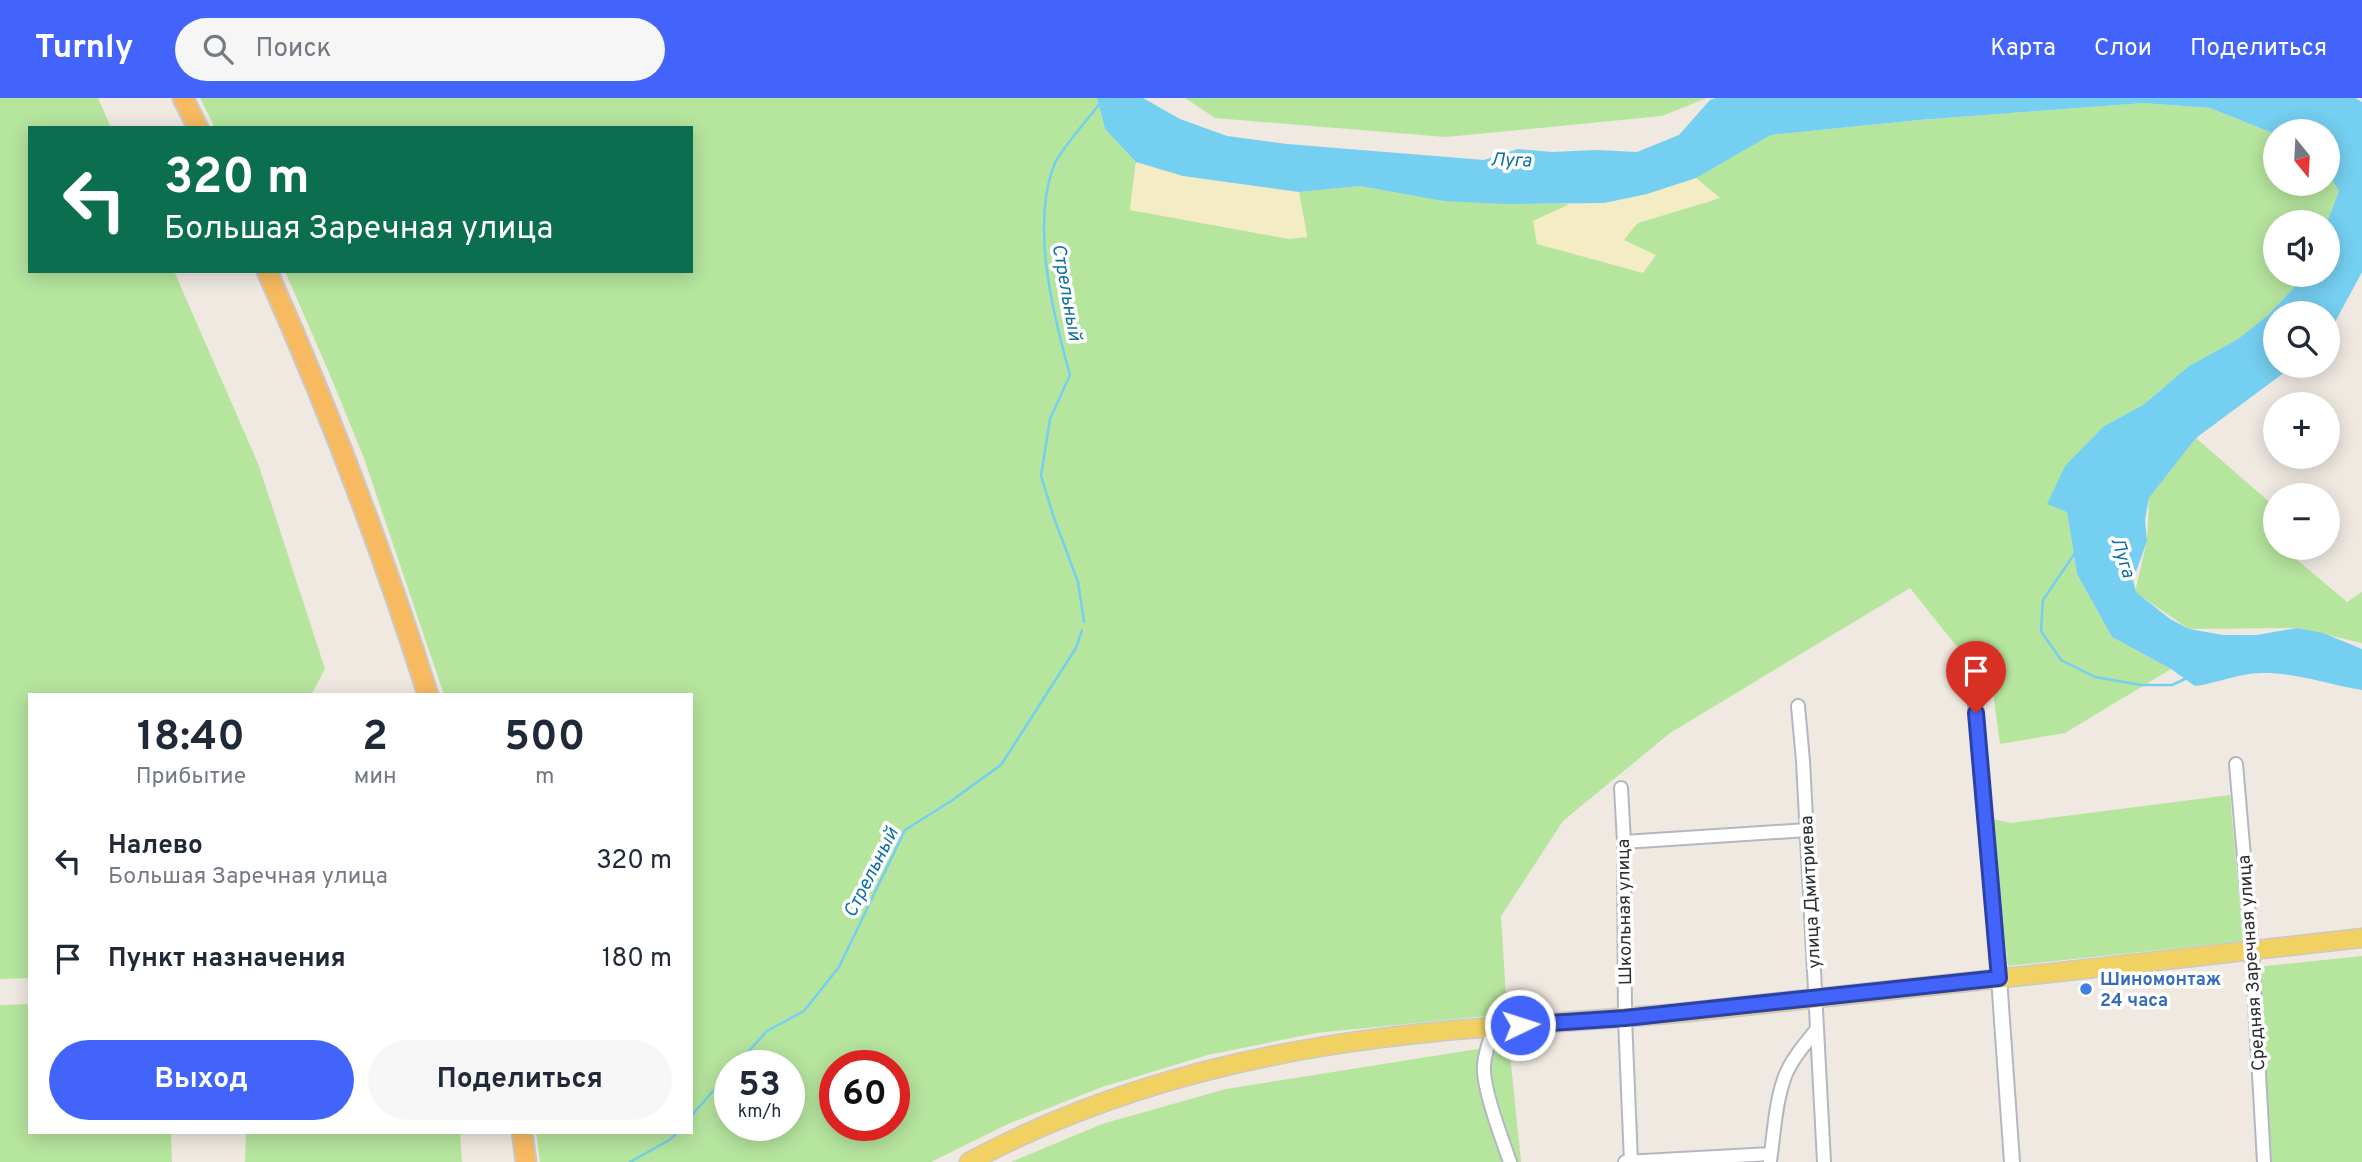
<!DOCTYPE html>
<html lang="ru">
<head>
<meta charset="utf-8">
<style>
  :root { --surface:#fff; --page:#f6f6f7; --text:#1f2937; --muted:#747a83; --accent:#4264fb }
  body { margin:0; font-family:Overpass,sans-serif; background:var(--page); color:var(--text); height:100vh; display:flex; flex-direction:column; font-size:26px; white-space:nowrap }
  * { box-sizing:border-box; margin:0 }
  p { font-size:23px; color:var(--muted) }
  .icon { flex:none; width:38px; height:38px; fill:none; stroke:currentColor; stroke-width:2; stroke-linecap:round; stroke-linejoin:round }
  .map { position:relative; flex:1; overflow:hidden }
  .details { position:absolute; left:28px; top:595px; width:665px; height:441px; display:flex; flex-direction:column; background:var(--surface); border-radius:0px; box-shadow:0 4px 18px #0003 }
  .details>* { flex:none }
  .guide { position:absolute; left:28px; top:28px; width:665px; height:147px; border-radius:0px; box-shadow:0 4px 18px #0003; background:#0b6e4f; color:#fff; overflow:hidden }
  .needle { width:46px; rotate:162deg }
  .fabs { position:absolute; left:2263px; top:21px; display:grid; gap:14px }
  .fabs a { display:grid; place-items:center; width:77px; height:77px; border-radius:50%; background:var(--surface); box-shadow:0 4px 18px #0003; font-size:35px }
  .speed { position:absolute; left:714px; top:952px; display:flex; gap:14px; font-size:35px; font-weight:700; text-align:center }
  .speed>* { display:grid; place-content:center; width:91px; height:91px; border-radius:50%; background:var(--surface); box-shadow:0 4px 18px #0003; line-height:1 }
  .speed small { font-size:18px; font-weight:400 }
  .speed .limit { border:10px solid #d22; background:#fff; color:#111 }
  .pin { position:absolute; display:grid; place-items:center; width:60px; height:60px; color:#fff; margin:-72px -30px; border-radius:50% 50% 50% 0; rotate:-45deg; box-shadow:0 0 7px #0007 }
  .pin .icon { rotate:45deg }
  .me { position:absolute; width:77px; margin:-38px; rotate:86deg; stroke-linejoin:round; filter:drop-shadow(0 0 5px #0008) }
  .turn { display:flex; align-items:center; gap:24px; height:147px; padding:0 21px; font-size:32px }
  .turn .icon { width:91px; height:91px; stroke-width:2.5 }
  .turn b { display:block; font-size:49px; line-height:60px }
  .eta { display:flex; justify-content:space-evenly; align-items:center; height:119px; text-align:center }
  .eta b { font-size:42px; font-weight:700; line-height:49px }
  .button { display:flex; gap:14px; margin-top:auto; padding:14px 21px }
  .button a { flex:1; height:80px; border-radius:42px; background:var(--accent); color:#fff; font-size:28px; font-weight:700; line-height:80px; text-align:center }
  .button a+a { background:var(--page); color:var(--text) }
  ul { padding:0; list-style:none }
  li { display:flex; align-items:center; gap:21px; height:98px; padding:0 21px }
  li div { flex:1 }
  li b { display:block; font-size:26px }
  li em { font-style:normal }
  header { display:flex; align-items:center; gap:42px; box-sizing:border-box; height:98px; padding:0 35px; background:var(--accent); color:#fff }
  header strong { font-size:33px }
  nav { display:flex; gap:38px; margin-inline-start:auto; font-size:24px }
  .search { width:490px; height:63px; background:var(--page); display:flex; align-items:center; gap:18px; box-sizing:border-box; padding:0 24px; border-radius:38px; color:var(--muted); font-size:26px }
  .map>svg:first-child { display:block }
  .green { fill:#b6e59e; fill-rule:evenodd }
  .sand { fill:#f3ecc5 }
  .water { fill:#75cff0 }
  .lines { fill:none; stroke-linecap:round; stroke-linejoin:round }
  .stream { stroke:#75cff0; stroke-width:2.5 }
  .minor-casing { stroke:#b4b7c1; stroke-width:16 }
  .tertiary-casing { stroke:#b4b7c1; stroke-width:18 }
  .primary-casing { stroke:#c9c9c9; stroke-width:21 }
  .trunk-casing { stroke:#c9c9c9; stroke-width:23 }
  .minor { stroke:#fff; stroke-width:12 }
  .tertiary { stroke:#fff; stroke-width:14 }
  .primary { stroke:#f2d163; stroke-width:18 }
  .trunk { stroke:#f8ba60; stroke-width:19 }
  .route-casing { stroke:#2b41a3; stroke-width:18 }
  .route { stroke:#4264fb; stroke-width:12 }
  .shop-dot { fill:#3f7fe0; stroke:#fff; stroke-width:2.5 }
  .labels { text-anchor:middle; stroke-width:7; stroke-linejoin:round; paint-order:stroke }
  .street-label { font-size:18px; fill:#2e2e2e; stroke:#fff }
  .shop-label { font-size:18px; font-weight:bold; fill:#366cbe; stroke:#fff; text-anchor:start }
  .water-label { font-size:19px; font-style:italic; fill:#0d6fa3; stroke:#fff }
</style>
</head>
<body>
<header>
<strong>Turnly</strong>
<div class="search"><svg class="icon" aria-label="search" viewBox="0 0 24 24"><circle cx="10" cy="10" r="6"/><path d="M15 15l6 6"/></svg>Поиск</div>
<nav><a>Карта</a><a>Слои</a><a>Поделиться</a></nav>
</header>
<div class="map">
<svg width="2362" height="1064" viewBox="0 0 2362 1064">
  <rect width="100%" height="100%" fill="#efe9e1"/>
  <path class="green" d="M0,0H98L111,30H30V173H174L259,368L325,571L311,597H30V880L0,881Z
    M200,0H1097L1105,31L1136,64L1130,112L1307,138L1299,94L1360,88L1443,103L1570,106L1533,123L1623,142L1638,125L1720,100L1696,80L1771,37L1919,22L2143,5L2210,10L2275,36V86H2328V76L2339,93L2327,124H2275V177H2306L2268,217L2238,241L2189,268L2143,307L2104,328L2067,414L2077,476L2112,539L2171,571L2065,635L2000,646L1986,544L1958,550L1910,490L1670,635L1563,723L1501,818L1507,916L1316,935L1208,957L1102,989L1010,1025L931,1064H540L536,1034H691V597H444L365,363L333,284L285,173H691V30H215ZM730,968H789V1027H730ZM835,968H894V1027H835Z
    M1185,0H1707L1662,18L1446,39L1215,20Z
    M2196,340L2275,409V418L2263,433L2275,443V450H2283L2347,504L2362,494V545L2297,530L2189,531L2135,494L2147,443L2149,400Z
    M2230,697L2243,843L2008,868L1992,721L2011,725Z
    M2362,858V1064H2268L2256,869Z
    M30,906V1034H171L172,1064H0V907Z
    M1509,946L1521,1064H1011L1102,1026L1226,991Z
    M246,1034H460L462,1064H245Z"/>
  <path class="sand" d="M1136,64L1154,69L1299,94L1307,139L1289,141L1130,112Z
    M1696,80L1720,100L1637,125L1624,142L1656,157L1643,175L1537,146L1533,123L1570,106L1604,105L1647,96Z"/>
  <path class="water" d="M1097,0H1143L1180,21L1227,38L1287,46L1484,62L1518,51L1552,54L1597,52L1637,54L1679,37L1710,2L1716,0H2355L2362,4V174L2328,237V215H2275V268H2293L2196,340L2149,400L2145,422L2147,443L2133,482L2136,494L2170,521L2189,531L2223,537H2257L2297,530L2323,535L2362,551V592C2330,587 2297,575 2265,575C2240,574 2219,585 2195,588L2171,571L2112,539L2077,476L2067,414L2047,406L2065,368L2104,328L2143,307L2189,268L2238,241L2268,217L2306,177H2328L2327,124L2339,93L2328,76V33H2275V36L2210,10L2143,5L1919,22L1771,37L1696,80L1647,96L1604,105L1505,106L1443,103L1360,88L1299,94L1183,78L1136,64L1105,31Z"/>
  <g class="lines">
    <path class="stream" d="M2075,455L2043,502L2041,533L2061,562L2095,579L2141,587H2172L2187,580
      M1084,524L1078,484L1054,420L1041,378L1050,321L1070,277C1053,216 1030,126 1055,65C1063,48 1092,17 1104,0
      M735,968L767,933L804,913L839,869L905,732L951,703L1001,667L1076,550L1082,532
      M691,1018L730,974
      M630,1064L671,1041L677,1034"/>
    <defs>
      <path id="minor" d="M1971,560L1999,880
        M1798,608L1803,663L1824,1064
        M2236,666L2252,852L2264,1064
        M1621,690L1624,744L1625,920L1631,1064
        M1624,744L1807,732
        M1494,929C1490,941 1485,954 1484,967C1482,989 1502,1041 1510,1064
        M1770,1063C1774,1036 1775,1007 1784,981C1790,963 1805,946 1817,931
        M1625,1064L1771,1056"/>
      <path id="tertiary" d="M1999,880L2012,1064"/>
      <path id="primary" d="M969,1064C1077,1006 1199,969 1320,949C1442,928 1566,926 1689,914C1913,891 2138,865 2362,840"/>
      <path id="trunk" d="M183,0L198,30
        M267,173C329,312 382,452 428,597
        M522,1034L526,1064"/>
    </defs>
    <use href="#minor" class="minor-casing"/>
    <use href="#tertiary" class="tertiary-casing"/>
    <use href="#primary" class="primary-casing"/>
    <use href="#trunk" class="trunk-casing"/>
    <use href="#minor" class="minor"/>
    <use href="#tertiary" class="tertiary"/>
    <use href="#primary" class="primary"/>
    <use href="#trunk" class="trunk"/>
  </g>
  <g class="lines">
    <defs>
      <path id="route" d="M1520,927L1625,920L1999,880L1976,615"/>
    </defs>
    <use href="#route" class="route-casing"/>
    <use href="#route" class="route"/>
  </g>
  <circle class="shop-dot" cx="2086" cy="891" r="7"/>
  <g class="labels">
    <g class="street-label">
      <text transform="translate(1810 794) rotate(-93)" y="6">улица Дмитриева</text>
      <text transform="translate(1624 814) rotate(-91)" y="6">Школьная улица</text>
      <text transform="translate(2251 865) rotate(-94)" y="6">Средняя Заречная улица</text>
    </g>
    <g class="shop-label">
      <text x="2100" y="887">Шиномонтаж<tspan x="2100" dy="21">24 часа</tspan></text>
    </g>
    <g class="water-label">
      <text transform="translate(1511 61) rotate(2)" y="7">Луга</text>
      <text transform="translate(1068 194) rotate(80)" y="7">Стрельный</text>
      <text transform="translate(2124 459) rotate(72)" y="7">Луга</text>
      <text transform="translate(870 774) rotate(-63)" y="7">Стрельный</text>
    </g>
  </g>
</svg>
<div class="fabs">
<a><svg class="needle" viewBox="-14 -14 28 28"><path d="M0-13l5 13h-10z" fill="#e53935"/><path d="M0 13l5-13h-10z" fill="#747a83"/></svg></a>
<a><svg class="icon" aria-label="sound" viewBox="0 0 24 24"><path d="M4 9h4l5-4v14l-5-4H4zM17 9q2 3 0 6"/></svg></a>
<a><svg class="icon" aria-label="search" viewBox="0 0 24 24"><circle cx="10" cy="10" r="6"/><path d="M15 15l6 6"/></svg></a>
<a>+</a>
<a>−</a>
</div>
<div class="speed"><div>53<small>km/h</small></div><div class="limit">60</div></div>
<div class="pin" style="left:1976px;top:615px;background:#d93025"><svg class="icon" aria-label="arrive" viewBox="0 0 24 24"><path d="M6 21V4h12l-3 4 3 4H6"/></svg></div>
<svg class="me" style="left:1520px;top:927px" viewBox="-20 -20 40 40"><circle r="17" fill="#4264fb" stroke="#fff" stroke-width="3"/><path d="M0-11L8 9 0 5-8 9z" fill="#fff"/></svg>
<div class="guide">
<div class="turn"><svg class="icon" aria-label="left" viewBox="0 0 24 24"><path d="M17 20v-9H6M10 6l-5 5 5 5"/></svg><div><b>320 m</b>Большая Заречная улица</div></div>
</div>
<section class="details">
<div class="eta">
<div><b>18:40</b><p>Прибытие</p></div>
<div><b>2</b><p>мин</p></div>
<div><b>500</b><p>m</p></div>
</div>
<ul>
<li><svg class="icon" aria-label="left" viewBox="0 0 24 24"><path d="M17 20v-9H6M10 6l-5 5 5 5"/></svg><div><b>Налево</b><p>Большая Заречная улица</p></div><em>320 m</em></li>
<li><svg class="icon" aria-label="arrive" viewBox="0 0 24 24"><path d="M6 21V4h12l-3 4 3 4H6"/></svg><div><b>Пункт назначения</b></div><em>180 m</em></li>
</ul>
<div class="button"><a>Выход</a><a>Поделиться</a></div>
</section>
</div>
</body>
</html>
